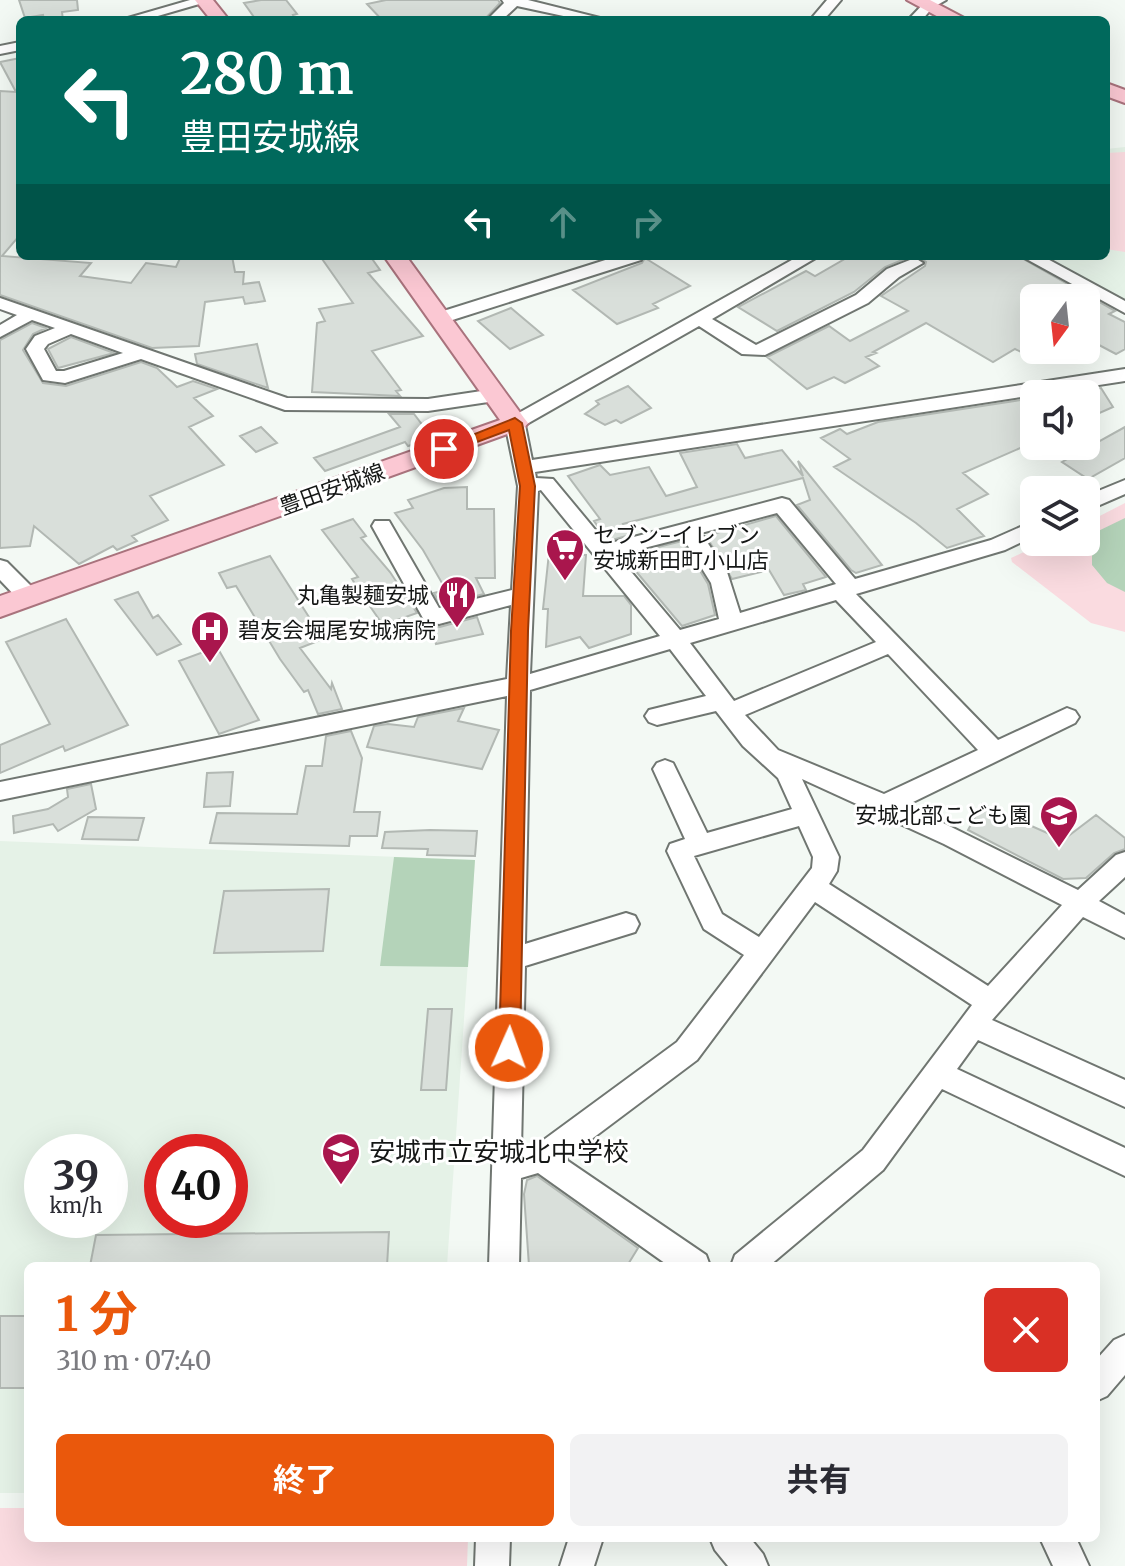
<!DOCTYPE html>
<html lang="ja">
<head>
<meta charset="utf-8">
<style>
  :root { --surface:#fff; --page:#f2f2f3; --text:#2b2b33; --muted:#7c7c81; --accent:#ea580c }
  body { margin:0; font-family:Merriweather,"Noto Sans JP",serif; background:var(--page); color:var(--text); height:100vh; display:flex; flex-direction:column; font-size:30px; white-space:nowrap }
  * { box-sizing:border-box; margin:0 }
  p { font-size:26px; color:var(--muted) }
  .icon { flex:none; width:44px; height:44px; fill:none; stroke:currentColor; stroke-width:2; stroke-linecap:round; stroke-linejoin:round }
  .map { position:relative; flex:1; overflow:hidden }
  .drawer { position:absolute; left:24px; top:1262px; width:1076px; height:280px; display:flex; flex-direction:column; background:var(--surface); border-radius:12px; box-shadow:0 8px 32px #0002 }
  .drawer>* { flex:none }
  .top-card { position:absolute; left:16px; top:16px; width:1094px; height:244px; border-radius:12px; box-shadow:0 8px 32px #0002; background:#00695c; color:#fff; overflow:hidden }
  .needle { width:52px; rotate:195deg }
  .fabs { position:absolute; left:1020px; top:284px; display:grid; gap:16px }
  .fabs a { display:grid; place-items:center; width:80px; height:80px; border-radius:12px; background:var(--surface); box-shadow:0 8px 32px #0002; font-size:40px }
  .speed { position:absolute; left:24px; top:1134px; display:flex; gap:16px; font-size:40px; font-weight:700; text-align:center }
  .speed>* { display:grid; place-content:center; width:104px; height:104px; border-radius:50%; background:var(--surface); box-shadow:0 8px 32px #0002; line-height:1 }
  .speed small { font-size:20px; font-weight:400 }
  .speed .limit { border:12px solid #d22; background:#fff; color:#111 }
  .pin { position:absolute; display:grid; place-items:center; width:68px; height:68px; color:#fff; margin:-34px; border:4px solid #fff; border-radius:50%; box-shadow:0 2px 8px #0007 }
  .me { position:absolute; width:88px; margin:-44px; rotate:2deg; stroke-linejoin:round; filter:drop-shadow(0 0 6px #0008) }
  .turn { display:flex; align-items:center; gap:28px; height:168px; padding:0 32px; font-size:36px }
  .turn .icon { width:104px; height:104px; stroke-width:2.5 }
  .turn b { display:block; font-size:56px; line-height:68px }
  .lanes { display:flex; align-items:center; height:76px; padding:0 32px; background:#0003; justify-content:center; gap:40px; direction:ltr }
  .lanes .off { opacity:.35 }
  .round { display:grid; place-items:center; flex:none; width:84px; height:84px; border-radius:12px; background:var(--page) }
  .summary { display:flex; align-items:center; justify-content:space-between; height:136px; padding:0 32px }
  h1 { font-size:48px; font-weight:700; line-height:60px; color:var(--accent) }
  .action { display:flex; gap:16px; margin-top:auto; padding:16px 32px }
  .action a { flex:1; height:92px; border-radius:12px; background:var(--accent); color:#fff; font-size:32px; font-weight:700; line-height:92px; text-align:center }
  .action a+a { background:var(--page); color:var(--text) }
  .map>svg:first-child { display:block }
  .built { fill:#e5f2e7; fill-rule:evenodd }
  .green { fill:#fadbe0 }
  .water { fill:#b4d3b9 }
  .building { fill:#d9dfda; stroke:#b2b8b3; stroke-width:2 }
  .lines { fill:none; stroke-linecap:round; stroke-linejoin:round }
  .minor-casing { stroke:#707671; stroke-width:4 }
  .major-casing { stroke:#a9737d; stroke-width:4 }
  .minor { fill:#fff; fill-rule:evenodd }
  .major { fill:#fbc8d3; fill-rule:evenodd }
  .route { fill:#ea580c; stroke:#983908; stroke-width:2 }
  .labels { text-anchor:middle; stroke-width:6; stroke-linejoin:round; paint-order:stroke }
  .street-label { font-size:22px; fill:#151716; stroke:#fff }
  .poi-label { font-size:22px; fill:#151716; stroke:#fff; text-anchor:start }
  .near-poi-label { font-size:26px; fill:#151716; stroke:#fff; text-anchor:start }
</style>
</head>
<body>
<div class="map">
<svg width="1125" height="1566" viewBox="0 0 1125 1566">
  <rect width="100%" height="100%" fill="#f3f9f4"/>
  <path class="built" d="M1125,147V305L1036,256H1106V149Z
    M0,841L475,860L447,1266H28V1493H0ZM42,1152H110V1220H42ZM162,1152H230V1220H162Z"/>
  <path class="green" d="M1125,152V252L1106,249V153Z
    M1125,503V632L1091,623L1012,562L1011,558L1045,542H1086V523Z
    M0,1508H28V1538H468L467,1566H0Z"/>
  <path class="water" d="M1125,518V592L1107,583L1092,565V534Z
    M394,857L475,860L468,967L380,966Z"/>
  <path class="building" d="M19,0H77L78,10L62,12L63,20H44L43,15L25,18Z
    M261,0H286L297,14L293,15L296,20H256L244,3Z
    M386,0H498L500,3L484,20H426L424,17L382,20L367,4Z
    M20,58V235L2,256L91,263L80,276L131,283L146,263L176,267L181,256H232L235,272H244L243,284L259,282L265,301L245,304L243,297L205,302L199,346L152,348L0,295V91L16,92L0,62Z
    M320,256H370L380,270L368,273L423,336L372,351L401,390L396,391L400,396L312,392L317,323L325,321L319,309L353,303Z
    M850,256H912L885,267L854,292L777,331L738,307L806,271L815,276Z
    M917,256H1018L1115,311L1109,314L1125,322V349L1116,354L1099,345L1086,353V298H1034V346L1021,352L1015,349L993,362L926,323L873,352L876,353L866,357L879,366L845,383L834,377L807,389L767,357L829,326L850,341L908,311L881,296L925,266L926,262Z
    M645,258L690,286L653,304L658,308L617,324L573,290L642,263Z
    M511,308L543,335L510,349L478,321Z
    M32,323L46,328L33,334L23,350L43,383L66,386L141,362L157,368L177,387L193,381L217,389L194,398L213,416L189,427L224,465L150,496L168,520L132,536L137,541L117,550L113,546L79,564L34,526L30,546L0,548V340Z
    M71,337L114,353L58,368L48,349Z
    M257,344L268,388L197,364L195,354Z
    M628,386L651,408L621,423L616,420L605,425L585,414L599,404L596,401Z
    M1101,388L1113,407L1086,419V390Z
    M1034,398V442L963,473L988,494L957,509L984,536L947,548L916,523L834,467L850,459L821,438L840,429L847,434L878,422Z
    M389,414H414L433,439L408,446L405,442L325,471L314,458L400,427Z
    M261,427L277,443L256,452L240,436Z
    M1125,427V458L1088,479L1062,462Z
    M737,444L745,458L782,450L803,476L798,461L882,565L856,573L851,570L797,505L810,500L803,478L623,524L630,535L612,540L606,538L594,521L600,519L568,476L600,465L610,475L649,467L666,496L697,487L680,453Z
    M467,487V509H494L495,578H476L484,594L440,605L434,593L446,590L423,550L395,513L413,508L408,500L444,488Z
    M776,516L826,577L803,584L806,590L784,595L769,570L732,579L706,536Z
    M353,519L366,536L361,538L390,572L417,613L383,625L360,592L352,579L358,577L322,530Z
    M682,541L708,584L715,615L682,626L623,556Z
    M549,553L586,555L583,596H624L631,605V634L589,648L580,637L546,647L548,609H543Z
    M270,556L323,639L300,648L331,689L332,683L342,709L318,714L308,690L304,692L280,659L236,586L227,588L219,573Z
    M138,592L153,618L158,615L181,644L157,655L115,600Z
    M477,617L483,634L436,644L431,625L440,627Z
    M66,619L128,725L65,751L63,746L0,773V745L50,724L6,642Z
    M217,647L259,720L219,734L179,661Z
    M464,708L458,721L499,730L482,769L367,747L374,726L388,724L414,727L418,717Z
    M351,731L362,758L354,812H380L377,836H350L349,846L210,843L217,813L297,814L306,766H322L326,736Z
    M233,772L230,806L204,807L207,773Z
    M91,784L96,809L58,831L53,824L14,833L13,816L48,809L68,797L67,789Z
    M982,804L1063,840L1096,815L1125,838V849L1114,853L1086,878L1063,879L968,830Z
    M88,817L144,818L138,840L82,839Z
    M430,830L477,831L475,856L427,855L428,849L382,848L385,832Z
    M329,889L323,951L214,953L224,891Z
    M428,1009H452L446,1090H421Z
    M537,1176L638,1248L627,1266H529L524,1194L527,1180Z
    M389,1232L387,1266H90L96,1235Z
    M0,1316H28V1388H0Z"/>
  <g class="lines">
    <defs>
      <path id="minor" d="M190,0H213L144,20H121Z
        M502,0H528L608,20H582L517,6L502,20H487L504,3Z
        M827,0H841L824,20H810Z
        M927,0H946L932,8L922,20H908Z
        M20,42V50L0,54V46Z
        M618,256H643L641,260L446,322L440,323L431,318L434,314Z
        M799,256H819L712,319L756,345L856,295L887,269L915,258L923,263L899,277L868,303L765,355L742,354L699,326L525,425L532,460L1125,369V381L535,472L536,478L553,479L607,544L782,498L789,500L855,579L991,540L1034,521V536L1005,550L856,594L998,740L1067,708L1075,711L1079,717L1075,723L907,805L1078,890L1116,855L1125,852V877L1099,901L1125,915V938L1083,917L992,1020L1125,1080V1107L978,1040L957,1069L1125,1148V1176L942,1089L883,1170L769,1266H731L735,1255L863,1150L972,1005L815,902L697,1060L565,1159L706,1255L710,1266H669L538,1173L521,1178L519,1266H489L507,696L0,800V782L507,679L511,605L439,624L424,620L372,526L375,521H389L439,608L512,590L518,486L505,423L508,419ZM541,490L660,636L530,674L538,491ZM777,513L836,584L740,613L727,572L701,533ZM683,538L711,583L719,619L680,630L617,555ZM836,600L876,642L734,701L690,643ZM670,649L706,696L649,710L645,716L649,722L657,725L716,711L743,746L778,778L792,809L707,833L673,763L665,760L657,763L653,769L685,839L670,844L667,851L704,929L744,955L677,1042L534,1147L521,1150L525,966L635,932L639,924L635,916L626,913L525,944L530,690ZM888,654L978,750L884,794L778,750L745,715ZM802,779L944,844L1062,905L988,986L829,884L837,871L839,857ZM799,826L813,857L812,868L759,937L722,914L694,856Z
        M1021,256H1042L1125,301V313Z
        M0,298L287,398L428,399L495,389L504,395L495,401L428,411L285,410L141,359L65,383L43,380L26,349L35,336L55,328L32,320L0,337V325L17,315L0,309ZM71,334L123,353L64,371H56L44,349L48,344Z
        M1125,480V494L1086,511V496Z
        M0,560L7,562L37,592L40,597L37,602H21L0,580Z
        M1125,1335V1375L1107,1396L1096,1401V1360L1114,1340Z
        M476,1538H510L509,1566H475Z
        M569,1538H603L594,1566H560Z
        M710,1538H750L763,1554L768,1566H728L715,1550Z
        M1040,1538H1076L1089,1566H1053Z"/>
      <path id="major" d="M195,0H213L229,20H211Z
        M907,0H930L968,20H944Z
        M1106,83L1125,90V103L1106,96Z
        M384,256H406L524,418L528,423L524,428L0,617V596L500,420Z"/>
    </defs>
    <use href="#minor" class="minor-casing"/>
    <use href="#major" class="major-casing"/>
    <use href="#minor" class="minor"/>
    <use href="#major" class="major"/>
  </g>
  <path class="route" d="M515,418L522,423L535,486L528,631L520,1048L517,1055L509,1058L502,1055L499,1048L511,631L520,486L509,430L450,452L444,454L437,449Z"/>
  <defs>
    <symbol id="supermarket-pin" viewBox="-11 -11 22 30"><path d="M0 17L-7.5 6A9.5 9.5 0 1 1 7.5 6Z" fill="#a9164d" stroke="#fff"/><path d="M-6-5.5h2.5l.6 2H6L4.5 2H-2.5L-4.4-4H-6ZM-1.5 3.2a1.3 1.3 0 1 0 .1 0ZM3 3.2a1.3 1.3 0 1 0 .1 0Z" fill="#fff"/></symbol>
    <symbol id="restaurant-pin" viewBox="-11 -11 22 30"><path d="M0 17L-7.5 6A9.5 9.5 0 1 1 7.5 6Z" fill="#a9164d" stroke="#fff"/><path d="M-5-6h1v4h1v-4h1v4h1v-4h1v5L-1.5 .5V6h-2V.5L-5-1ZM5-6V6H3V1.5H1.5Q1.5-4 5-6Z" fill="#fff"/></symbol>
    <symbol id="hospital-pin" viewBox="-11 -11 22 30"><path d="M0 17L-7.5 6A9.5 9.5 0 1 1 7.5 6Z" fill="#a9164d" stroke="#fff"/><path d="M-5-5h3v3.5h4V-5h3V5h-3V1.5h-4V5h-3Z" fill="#fff"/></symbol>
    <symbol id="school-pin" viewBox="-11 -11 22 30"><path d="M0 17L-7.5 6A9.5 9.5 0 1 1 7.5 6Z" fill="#a9164d" stroke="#fff"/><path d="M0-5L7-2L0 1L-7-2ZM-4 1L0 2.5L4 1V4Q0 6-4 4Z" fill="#fff"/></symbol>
  </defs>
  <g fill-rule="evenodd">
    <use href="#supermarket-pin" x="543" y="526" width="44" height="60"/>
    <use href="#restaurant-pin" x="435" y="573" width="44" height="60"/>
    <use href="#hospital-pin" x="188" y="608" width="44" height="60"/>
    <use href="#school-pin" x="1037" y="793" width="44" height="60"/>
    <use href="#school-pin" x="319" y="1130" width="44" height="60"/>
  </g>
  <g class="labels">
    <g class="street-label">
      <text transform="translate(332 489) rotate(-20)" y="8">豊田安城線</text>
    </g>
    <g class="poi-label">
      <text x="593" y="543">セブン-イレブン<tspan x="593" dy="25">安城新田町小山店</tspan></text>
      <text x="429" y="603" text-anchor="end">丸亀製麺安城</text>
      <text x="238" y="638">碧友会堀尾安城病院</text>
      <text x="1031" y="823" text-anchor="end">安城北部こども園</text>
    </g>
    <g class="near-poi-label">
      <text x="369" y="1161">安城市立安城北中学校</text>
    </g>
  </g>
</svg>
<div class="fabs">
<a><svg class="needle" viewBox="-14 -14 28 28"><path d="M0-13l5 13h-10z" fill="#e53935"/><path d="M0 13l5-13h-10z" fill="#7c7c81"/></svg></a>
<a><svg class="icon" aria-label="sound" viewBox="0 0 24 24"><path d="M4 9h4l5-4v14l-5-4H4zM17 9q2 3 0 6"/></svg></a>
<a><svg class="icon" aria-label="layers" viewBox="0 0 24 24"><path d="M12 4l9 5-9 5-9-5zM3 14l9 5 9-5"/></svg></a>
</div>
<div class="speed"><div>39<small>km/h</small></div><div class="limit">40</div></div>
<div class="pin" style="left:444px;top:449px;background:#d93025"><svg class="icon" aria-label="arrive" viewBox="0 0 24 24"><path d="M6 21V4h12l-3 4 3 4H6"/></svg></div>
<svg class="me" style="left:509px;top:1048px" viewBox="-20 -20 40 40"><circle r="17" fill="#ea580c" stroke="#fff" stroke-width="3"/><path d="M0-11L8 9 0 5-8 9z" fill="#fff"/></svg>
<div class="top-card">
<div class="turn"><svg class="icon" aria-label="left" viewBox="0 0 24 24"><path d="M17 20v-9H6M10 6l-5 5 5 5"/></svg><div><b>280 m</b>豊田安城線</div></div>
<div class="lanes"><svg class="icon" aria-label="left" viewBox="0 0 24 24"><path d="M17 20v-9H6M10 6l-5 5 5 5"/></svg><svg class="icon off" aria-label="ahead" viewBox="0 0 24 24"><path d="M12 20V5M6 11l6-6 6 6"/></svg><svg class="icon off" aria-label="right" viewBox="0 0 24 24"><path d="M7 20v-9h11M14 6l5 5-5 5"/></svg></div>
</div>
<section class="drawer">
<div class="summary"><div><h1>1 分</h1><p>310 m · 07:40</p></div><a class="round" style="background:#d93025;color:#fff"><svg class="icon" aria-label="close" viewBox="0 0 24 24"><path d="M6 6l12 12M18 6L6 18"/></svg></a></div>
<div class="action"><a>終了</a><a>共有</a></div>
</section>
</div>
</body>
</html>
